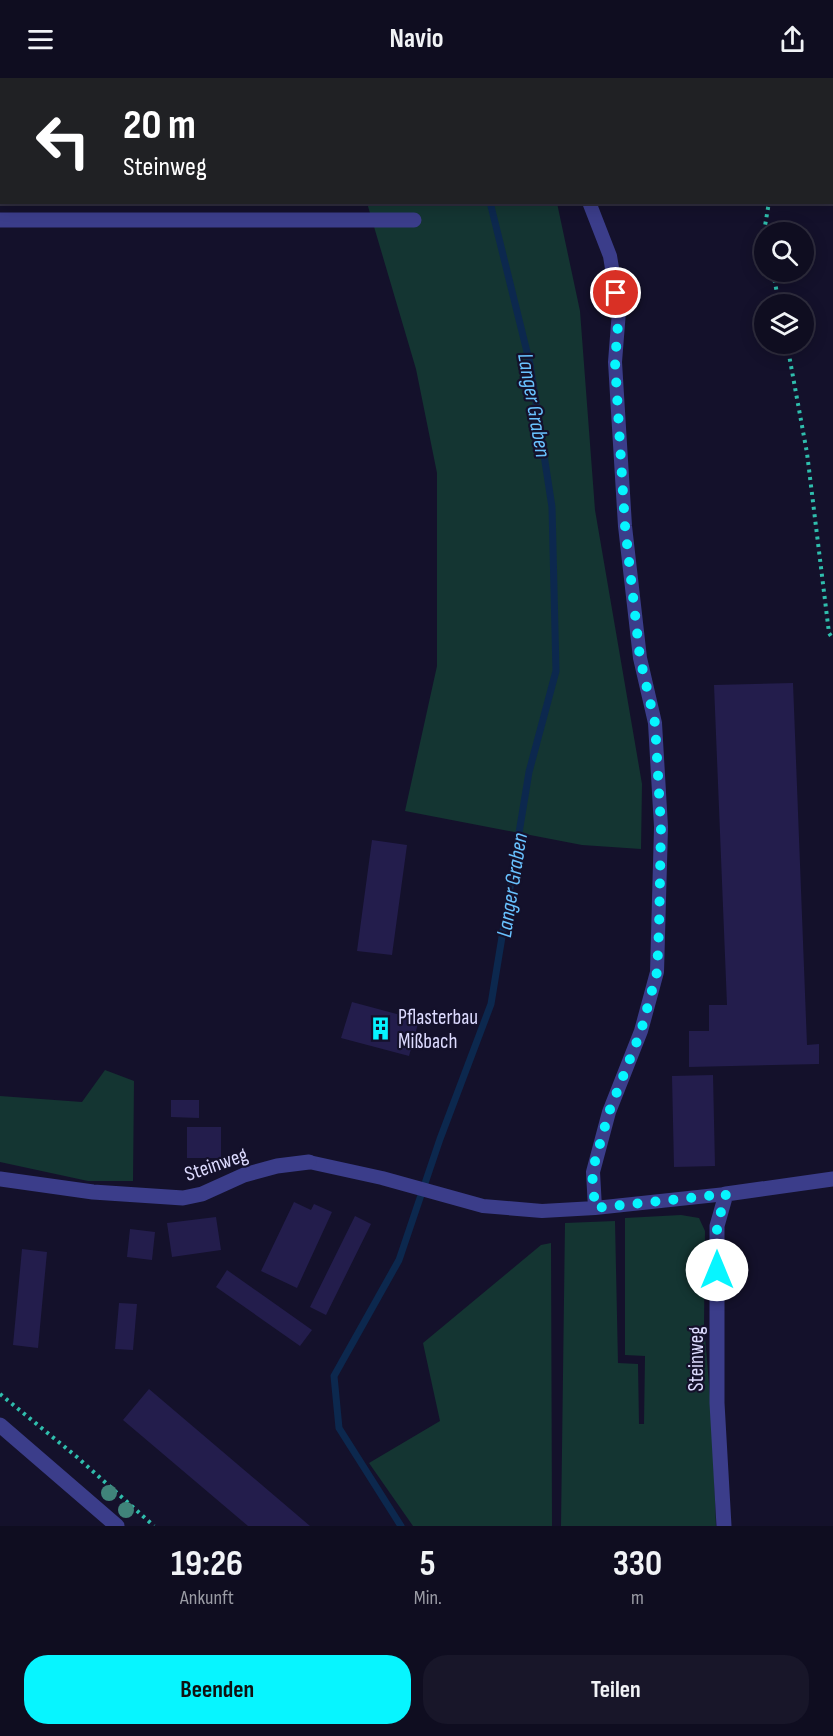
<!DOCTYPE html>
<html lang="de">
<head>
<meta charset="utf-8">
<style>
  :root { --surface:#0f0d20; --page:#181629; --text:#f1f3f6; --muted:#9b9ca5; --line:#2f2d3e; --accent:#07f5ff }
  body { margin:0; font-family:"Sofia Sans Condensed",sans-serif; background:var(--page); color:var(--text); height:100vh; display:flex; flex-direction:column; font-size:22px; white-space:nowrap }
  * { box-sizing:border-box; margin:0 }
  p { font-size:20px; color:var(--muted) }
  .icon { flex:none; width:33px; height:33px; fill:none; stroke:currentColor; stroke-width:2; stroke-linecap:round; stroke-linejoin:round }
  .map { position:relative; height:1448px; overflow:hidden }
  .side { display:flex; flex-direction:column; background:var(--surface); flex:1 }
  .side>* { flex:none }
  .top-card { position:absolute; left:0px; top:0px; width:834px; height:126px; box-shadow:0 3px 15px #0003,0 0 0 2px var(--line); background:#202124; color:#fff; overflow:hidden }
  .tools { position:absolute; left:754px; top:144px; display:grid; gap:12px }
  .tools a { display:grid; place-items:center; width:60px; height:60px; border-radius:50%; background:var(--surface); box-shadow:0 3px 15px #0003,0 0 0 2px var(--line); font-size:30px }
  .pin { position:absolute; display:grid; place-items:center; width:51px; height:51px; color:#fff; margin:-26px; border:3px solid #fff; border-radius:50%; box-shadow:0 2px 6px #0007 }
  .me { position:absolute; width:66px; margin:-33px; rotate:0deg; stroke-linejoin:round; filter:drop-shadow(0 0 4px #0008) }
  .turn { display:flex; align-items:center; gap:21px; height:126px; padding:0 24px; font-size:27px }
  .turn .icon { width:78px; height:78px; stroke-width:2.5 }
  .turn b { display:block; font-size:42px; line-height:51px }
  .eta { display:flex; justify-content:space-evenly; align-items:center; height:102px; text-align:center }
  .eta b { font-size:36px; font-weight:700; line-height:42px }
  .action { display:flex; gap:12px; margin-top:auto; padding:12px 24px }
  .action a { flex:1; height:69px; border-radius:24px; background:var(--accent); color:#111; font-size:24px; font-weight:700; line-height:69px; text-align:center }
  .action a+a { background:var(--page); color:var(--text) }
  header { display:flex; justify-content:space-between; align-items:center; height:78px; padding:0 24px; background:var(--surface); font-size:27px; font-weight:700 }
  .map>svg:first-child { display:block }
  .green { fill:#143532 }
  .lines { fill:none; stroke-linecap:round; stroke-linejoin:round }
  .stream { stroke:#0c284e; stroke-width:7 }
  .building { fill:#231d4c }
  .path { stroke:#2fbead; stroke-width:4; stroke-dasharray:3 4.5; stroke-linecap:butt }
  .service { stroke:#3b3d8a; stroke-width:14 }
  .minor { stroke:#3b3d8a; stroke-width:15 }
  .tertiary { stroke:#3b3d8a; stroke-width:15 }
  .tree { fill:#40847a }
  .route { stroke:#07f5ff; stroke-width:10; stroke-dasharray:0 18 }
  .labels { text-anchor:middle; stroke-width:4.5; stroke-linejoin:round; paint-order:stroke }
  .poi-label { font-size:21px; fill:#dddbff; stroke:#14112b; text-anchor:start }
  .street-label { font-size:21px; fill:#dddbff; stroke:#14112b }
  .water-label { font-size:22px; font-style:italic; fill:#69c2ff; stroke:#14112b }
</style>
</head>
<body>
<header><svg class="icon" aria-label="menu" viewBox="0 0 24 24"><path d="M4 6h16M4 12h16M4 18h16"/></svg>Navio<svg class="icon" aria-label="share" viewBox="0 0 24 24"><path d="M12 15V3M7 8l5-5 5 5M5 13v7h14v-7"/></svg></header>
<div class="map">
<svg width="833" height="1448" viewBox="0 0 833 1448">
  <rect width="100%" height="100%" fill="#14112b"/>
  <path class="green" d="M367,125H557L580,233L595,432L642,706L641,771L582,767L405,733L437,588V395L416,291Z
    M105,992L134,1003L133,1103H88L0,1084V1018L82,1024Z
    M681,1137L699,1140L705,1153L704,1247L712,1341L716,1448H561L565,1145L615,1143L618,1285L638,1286L639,1346H644L645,1278L625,1277V1140Z
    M551,1165L552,1448H413L369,1385L440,1343L423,1265L541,1167Z"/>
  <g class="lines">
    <path class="stream" d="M436,0V2
      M401,1448L339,1350L334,1298L399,1182L440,1061L491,926L529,694L556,593L552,429L530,286L490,124"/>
  </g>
  <path class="building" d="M793,605L807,967L819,966V986L689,989V953H709V927H727L714,607Z
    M372,762L407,767L392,877L357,873Z
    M352,924L419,942L409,978L341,960Z
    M713,997L715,1088L674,1089L672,998Z
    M171,1022H199V1040L171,1039Z
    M187,1049H221V1080H187Z
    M294,1124L311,1132L314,1126L332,1134L297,1210L261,1193Z
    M355,1138L371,1146L326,1237L310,1229Z
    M216,1139L221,1172L172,1179L167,1145Z
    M130,1151L155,1154L152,1182L127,1179Z
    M22,1171L47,1174L38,1270L13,1267Z
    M227,1192L312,1252L300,1268L216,1209Z
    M119,1225L137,1226L133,1272L115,1271Z
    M149,1311L243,1391L310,1448H248L123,1342Z"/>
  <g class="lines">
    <path class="path" d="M794,2V0
      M766,154L765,148L769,124
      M773,194L779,226
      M787,266L807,375L829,555L833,561
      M0,1316L77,1379L154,1448"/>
    <path class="service" d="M540,0V2
      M589,124L610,178L619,233L615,284L625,448L640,580L655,645L661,749L657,894L641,953L609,1034L593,1094L595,1130
      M309,1084L382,1100L483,1128L542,1133L595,1130L726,1116"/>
    <path class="minor" d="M0,142H414
      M0,1101L93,1114L183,1120L202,1116L244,1097L277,1088L309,1084
      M724,1448L717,1325V1148L726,1116L833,1101"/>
    <path class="tertiary" d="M0,1347L117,1448"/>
  </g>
  <g class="tree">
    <circle cx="109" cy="1415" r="8"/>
    <circle cx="126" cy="1432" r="8"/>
  </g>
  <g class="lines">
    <path class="route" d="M616,215L619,233L615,284L625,448L640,580L655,645L661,749L659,851L657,894L641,953L609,1034L592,1094L595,1130L726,1116L717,1148V1192"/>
  </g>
  <defs>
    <symbol id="building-bare" viewBox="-9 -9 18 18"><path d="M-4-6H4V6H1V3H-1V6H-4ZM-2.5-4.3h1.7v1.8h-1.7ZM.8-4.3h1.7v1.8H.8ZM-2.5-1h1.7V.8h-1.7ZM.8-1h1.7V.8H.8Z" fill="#07f5ff" stroke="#14112b" stroke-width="2.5" paint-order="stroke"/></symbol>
  </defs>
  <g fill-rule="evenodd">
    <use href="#building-bare" x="364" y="934" width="33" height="33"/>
  </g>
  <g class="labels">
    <g class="poi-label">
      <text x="398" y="946">Pflasterbau<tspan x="398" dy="24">Mißbach</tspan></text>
    </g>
    <g class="street-label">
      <text transform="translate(216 1086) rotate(-19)" y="7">Steinweg</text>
      <text transform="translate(696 1281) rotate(-90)" y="7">Steinweg</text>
    </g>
    <g class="water-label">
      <text transform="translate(535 327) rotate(80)" y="8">Langer Graben</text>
      <text transform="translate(511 807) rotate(-81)" y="8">Langer Graben</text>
    </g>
  </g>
</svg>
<div class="tools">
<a><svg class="icon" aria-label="search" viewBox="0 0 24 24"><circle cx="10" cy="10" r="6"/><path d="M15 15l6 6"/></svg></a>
<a><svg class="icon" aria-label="layers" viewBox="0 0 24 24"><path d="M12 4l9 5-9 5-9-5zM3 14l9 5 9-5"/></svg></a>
</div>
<div class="pin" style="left:616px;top:215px;background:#d93025"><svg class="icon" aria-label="arrive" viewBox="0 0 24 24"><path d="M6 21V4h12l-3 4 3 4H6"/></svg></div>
<svg class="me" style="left:717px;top:1192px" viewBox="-20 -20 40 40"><circle r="19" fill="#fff"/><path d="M0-13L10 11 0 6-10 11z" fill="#07f5ff"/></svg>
<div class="top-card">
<div class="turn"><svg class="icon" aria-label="left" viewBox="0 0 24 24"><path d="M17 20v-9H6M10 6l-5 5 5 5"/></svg><div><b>20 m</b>Steinweg</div></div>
</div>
</div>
<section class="side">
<div class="eta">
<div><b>19:26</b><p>Ankunft</p></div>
<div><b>5</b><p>Min.</p></div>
<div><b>330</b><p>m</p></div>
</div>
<div class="action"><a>Beenden</a><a>Teilen</a></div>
</section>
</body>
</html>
